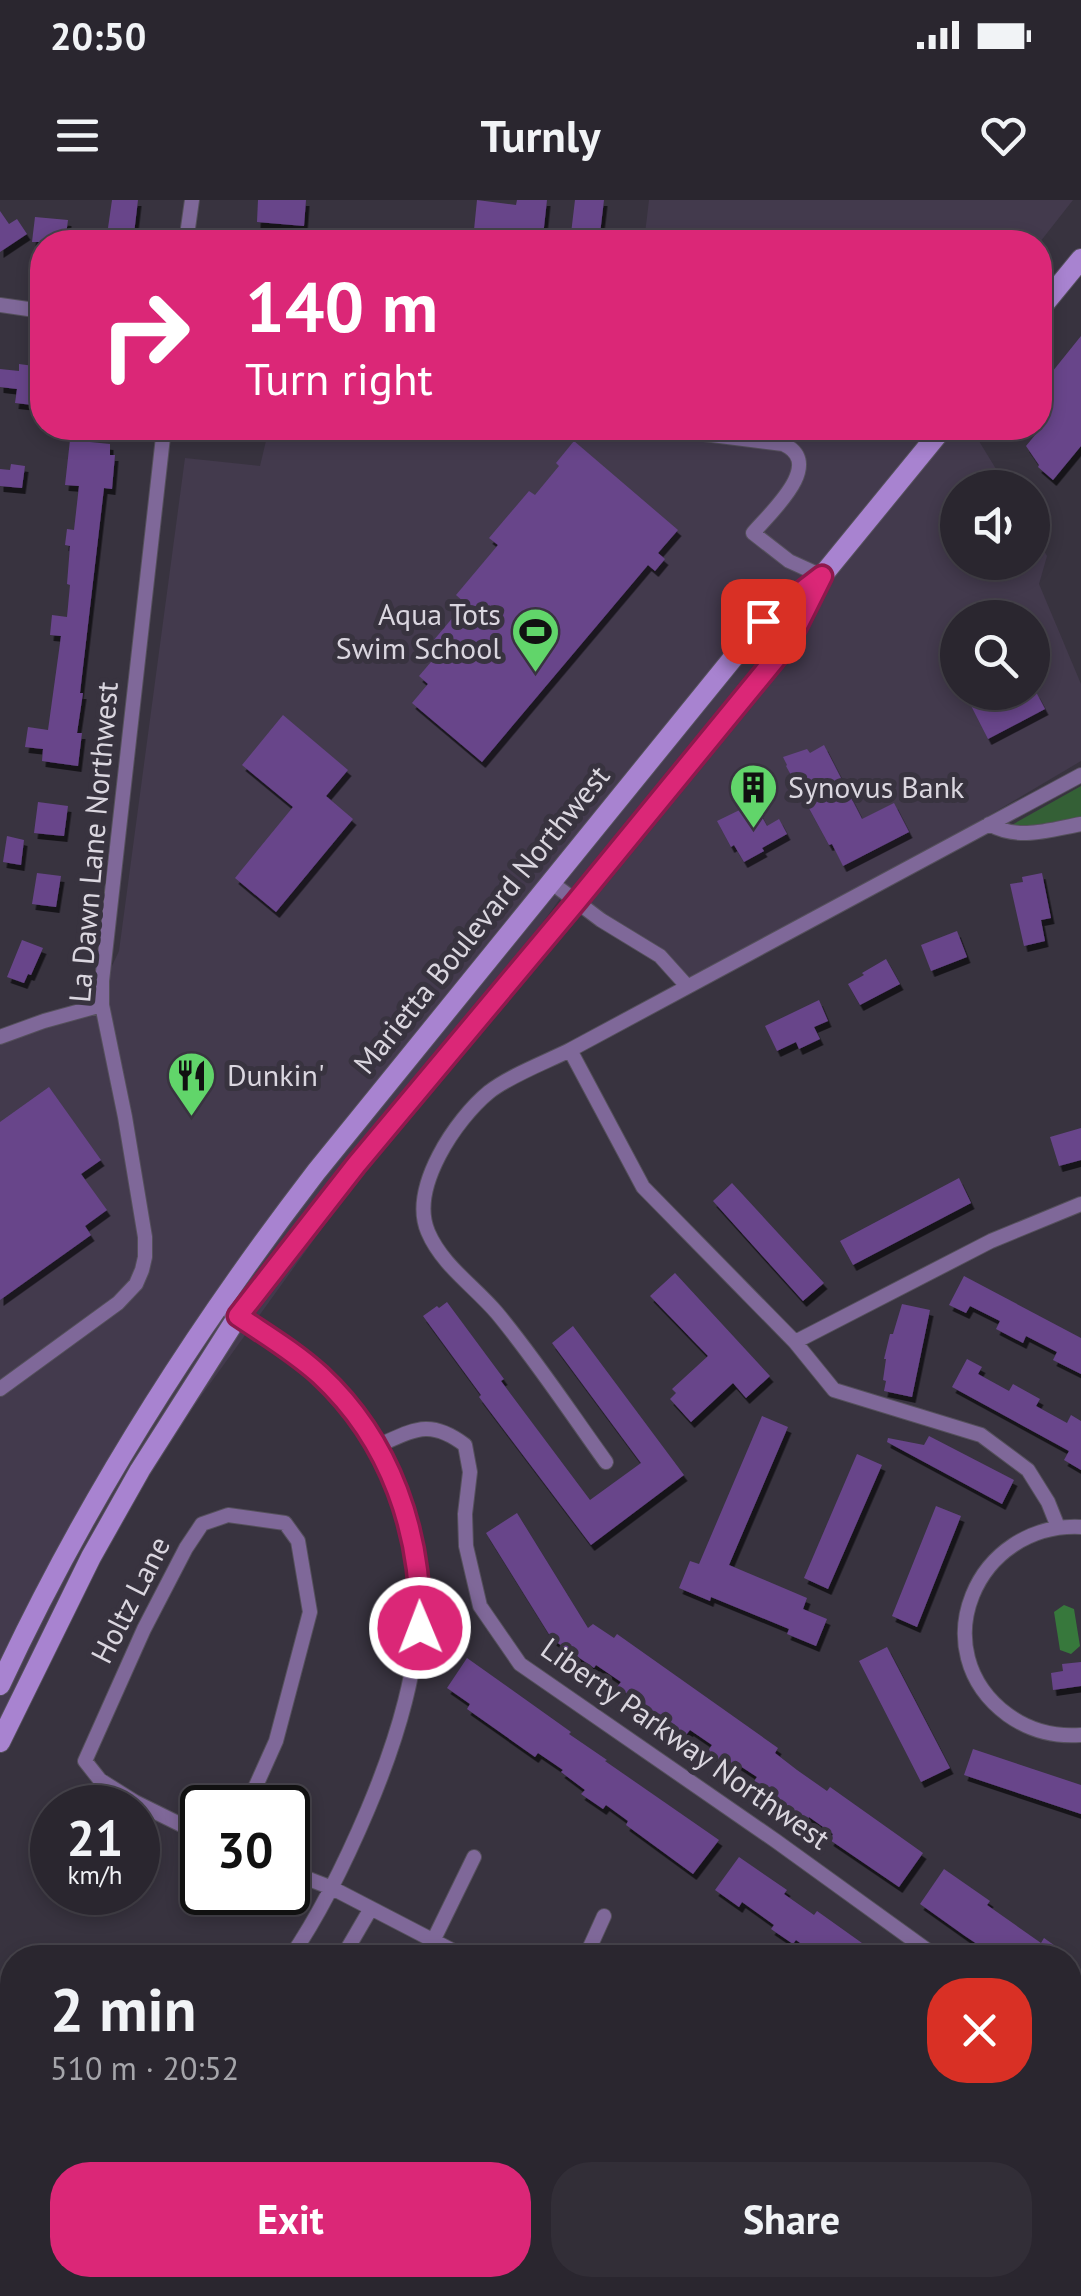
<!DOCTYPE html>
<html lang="en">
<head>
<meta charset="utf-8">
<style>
  :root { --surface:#2a262f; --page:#322e37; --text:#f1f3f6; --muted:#a5a5aa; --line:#46434b; --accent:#db2777 }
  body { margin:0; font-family:"PT Sans",sans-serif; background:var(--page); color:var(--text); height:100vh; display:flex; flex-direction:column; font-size:38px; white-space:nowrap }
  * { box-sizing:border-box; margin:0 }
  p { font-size:32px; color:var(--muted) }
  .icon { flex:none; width:55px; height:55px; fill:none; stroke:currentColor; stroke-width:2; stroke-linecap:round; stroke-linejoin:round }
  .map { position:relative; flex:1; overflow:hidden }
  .side { position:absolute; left:0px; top:1745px; width:1082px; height:352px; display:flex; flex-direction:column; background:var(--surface); border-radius:40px 40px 0 0; box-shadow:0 5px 15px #0003,0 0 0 2px var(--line) }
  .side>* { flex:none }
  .guide { position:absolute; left:30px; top:30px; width:1022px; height:210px; border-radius:40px; box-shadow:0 5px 15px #0003,0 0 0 2px var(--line); background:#db2777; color:#fff; overflow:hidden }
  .controls { position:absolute; left:940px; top:270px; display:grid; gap:20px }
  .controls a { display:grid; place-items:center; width:110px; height:110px; border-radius:50%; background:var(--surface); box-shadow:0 5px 15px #0003,0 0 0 2px var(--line); font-size:50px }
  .speed { position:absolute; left:30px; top:1585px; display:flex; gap:20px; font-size:50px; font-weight:700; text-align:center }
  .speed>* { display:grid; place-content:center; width:130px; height:130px; border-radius:50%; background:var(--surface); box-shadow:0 5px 15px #0003,0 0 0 2px var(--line); line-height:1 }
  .speed small { font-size:25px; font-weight:400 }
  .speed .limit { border:5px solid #111; border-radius:15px; background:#fff; color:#111 }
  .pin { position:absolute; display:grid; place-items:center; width:85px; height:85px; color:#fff; margin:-42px; border-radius:20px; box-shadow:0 5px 15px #0006 }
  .me { position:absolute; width:110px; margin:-55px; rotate:359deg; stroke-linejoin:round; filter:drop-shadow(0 0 8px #0008) }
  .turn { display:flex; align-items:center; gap:35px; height:210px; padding:0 50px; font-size:45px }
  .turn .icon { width:130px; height:130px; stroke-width:2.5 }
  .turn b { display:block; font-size:70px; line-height:85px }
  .round { display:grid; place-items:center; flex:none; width:105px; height:105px; border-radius:40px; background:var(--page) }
  .summary { display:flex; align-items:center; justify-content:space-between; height:170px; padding:0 50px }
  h1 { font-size:60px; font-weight:700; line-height:75px }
  .action { display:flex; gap:20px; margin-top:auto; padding:20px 50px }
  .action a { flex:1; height:115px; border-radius:40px; background:var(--accent); color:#fff; font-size:40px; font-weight:700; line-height:115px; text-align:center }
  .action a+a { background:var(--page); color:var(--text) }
  .status { display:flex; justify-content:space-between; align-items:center; height:70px; padding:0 50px; background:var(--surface); direction:ltr }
  .status svg { height:28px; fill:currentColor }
  header { display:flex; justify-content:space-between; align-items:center; height:130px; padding:0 50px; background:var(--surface); font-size:45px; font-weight:700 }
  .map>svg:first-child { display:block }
  .built { fill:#433a4d; fill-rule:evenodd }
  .green { fill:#346036 }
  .water { fill:#37783c }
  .building { fill:#68458a; filter:url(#shadow) }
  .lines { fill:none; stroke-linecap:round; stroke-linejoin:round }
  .minor-casing { stroke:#55505c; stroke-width:16 }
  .secondary-casing { stroke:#55505c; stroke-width:22 }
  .minor { stroke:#7f6899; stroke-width:14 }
  .secondary { stroke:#a883d0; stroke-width:20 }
  .route-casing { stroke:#8e194d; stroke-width:25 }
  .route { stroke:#db2777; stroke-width:18 }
  .labels { text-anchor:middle; stroke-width:10; stroke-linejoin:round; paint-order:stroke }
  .poi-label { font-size:30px; fill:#dad6df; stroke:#38333f; text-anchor:start }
  .street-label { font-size:30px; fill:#dad6df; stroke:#38333f }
</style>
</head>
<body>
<div class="status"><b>20:50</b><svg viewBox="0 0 49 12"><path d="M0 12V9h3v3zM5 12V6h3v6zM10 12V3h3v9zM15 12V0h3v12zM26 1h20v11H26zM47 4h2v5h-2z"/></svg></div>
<header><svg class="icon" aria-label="menu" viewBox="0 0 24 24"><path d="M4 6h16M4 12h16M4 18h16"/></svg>Turnly<svg class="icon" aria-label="heart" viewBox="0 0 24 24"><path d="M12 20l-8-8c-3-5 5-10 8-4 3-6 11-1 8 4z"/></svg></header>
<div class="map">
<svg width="1081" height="2096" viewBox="0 0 1081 2096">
  <defs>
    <filter id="shadow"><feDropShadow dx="3.5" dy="6" stdDeviation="0" flood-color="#0009"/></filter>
  </defs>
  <rect width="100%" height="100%" fill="#38333f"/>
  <path class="built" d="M649,0H1073L1040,42H644Z
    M269,228H971L1007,287L958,288V362H1032L1033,331L1047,356L1039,384L1081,484V561L826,712L694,784L567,689L134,1289L0,1550V835L98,796L119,751L185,258L260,266ZM958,418H1032V492H958Z"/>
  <path class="green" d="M1081,586V617L1001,631Z"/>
  <path class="water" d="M1064,1405L1074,1409L1080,1446L1071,1454L1060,1450L1054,1412Z"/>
  <path class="building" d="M112,0H138L133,42H106Z
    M258,0H306L304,26L257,22Z
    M477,0L516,5L517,0H547L543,36L474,30Z
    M575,0H604L599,42H570Z
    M0,11L9,24L17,19L27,34L0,52Z
    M35,17L68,20L65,42H32Z
    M1081,136V246L1053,280L1038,267L1039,265L1026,246L1040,229V187Z
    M19,164L34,166V170L42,171V206L15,203L17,189L0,187V169L19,171Z
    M70,240L110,244V255H115L112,289L104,288L80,493H83L77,533H82L78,566L42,561L43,549L25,547L28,527L48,530L61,436L50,435L52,415L67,417L70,385L67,384L70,346L65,345L67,329L74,330L79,286L65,285Z
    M574,241L678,330L658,353L665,359L655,371L648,365L482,562L412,503L428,484L419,476L437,455L428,447L465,403L456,395L498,345L489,338L529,291L535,295L559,266L556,263Z
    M11,264L25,266L22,288L0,286V269L10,270Z
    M958,441V481L941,449Z
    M964,492H1036L1045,509L988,539Z
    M283,515L348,570L326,596L353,619L276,712L235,678L293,607L242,565Z
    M824,545L862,619L894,603L909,632L843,666L832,644L829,645L786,566L787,565L783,557L807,549L810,553Z
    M38,602L68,606L64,636L34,633Z
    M754,603L767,626L779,619L787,634L762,648L764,651L744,662L734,645L731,647L717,621Z
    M7,636L24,640L21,665L3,662Z
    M37,673L61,676L56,707L32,704Z
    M1042,673L1051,718L1041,720L1045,741L1024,746L1010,684L1023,682L1022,677Z
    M957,731L967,757L931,771L921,745Z
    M22,740L43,748L31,775L28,774L24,783L7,777Z
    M886,759L900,784L860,805L848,784L864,775L862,773Z
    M819,800L828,821L814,827L820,839L799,849L796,842L777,851L765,826Z
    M49,887L101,960L81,974L107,1010L85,1026L91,1035L0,1100V922Z
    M1081,928V960L1059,966L1050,937Z
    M959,978L971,1003L853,1065L840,1041Z
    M732,983L824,1083L803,1101L713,1001Z
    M675,1073L770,1176L746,1198L733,1183L691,1222L670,1199L676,1193L672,1189L708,1156L650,1096Z
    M964,1076L1081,1138V1174L1053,1160L1057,1152L1026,1136L1023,1143L996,1129L1000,1121L970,1106L966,1113L949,1105Z
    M447,1102L504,1179L501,1181L590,1300L641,1263L552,1143L573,1126L684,1275L591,1345L479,1197L481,1195L423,1116L437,1106L439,1108Z
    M902,1104L930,1110L912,1197L884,1191L886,1181L883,1180L886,1159H884L890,1134H893Z
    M967,1159L982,1167L978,1174L1009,1191L1013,1184L1040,1199L1036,1206L1067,1223L1071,1215L1081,1221V1270L1064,1260L1069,1251L952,1187Z
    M762,1216L788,1227L729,1365L807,1398L803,1409L827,1419L816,1446L787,1434L789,1429L711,1397L710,1401L679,1388L690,1361L699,1364Z
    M929,1236L1014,1280L1002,1304L887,1242L888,1238L924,1245Z
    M857,1254L882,1265L828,1389L804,1378Z
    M936,1306L961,1316L917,1427L892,1416Z
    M517,1313L588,1428L593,1424L614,1438L617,1434L778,1548L775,1553L797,1570L827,1591L830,1587L923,1653L899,1687L830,1640L833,1634L809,1617L807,1621L752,1584L757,1577L734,1562L730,1568L707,1552L712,1545L690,1530L686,1535L617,1487L621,1482L596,1465L594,1468L552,1439L486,1333Z
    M887,1447L950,1568L921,1582L859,1461Z
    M467,1458L571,1532L569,1534L607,1560L605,1561L719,1640L693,1674L626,1625L628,1621L606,1605L603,1609L581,1594L585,1590L561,1572L563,1570L538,1553L535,1557L467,1509L470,1504L447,1488Z
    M1081,1462V1486L1053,1490L1051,1473L1063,1471L1062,1464Z
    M973,1549L1081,1585V1614L964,1575Z
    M739,1657L787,1690L784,1694L814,1715L817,1711L883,1758H821L796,1740L793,1744L771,1729L774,1725L742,1702L739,1707L715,1690Z
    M944,1669L990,1701L987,1705L1041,1743L1044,1738L1072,1758H998L965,1736L920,1704Z"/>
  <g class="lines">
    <defs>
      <path id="minor" d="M186,42L192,0
        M0,105L42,111
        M657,228L783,244C826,263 771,312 753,333L789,361L822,376
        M989,624C1019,641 1049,630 1081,624
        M552,683L601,720L660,756L687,786
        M0,837L44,821L102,805
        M570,850L643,987L795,1142L834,1190L981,1235L1028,1270L1048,1302L1058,1327
        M218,1104C261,1131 306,1157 340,1195C452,1324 429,1464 368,1609C346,1661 322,1711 290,1758
        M795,1142L991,1041L1081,1004
        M0,1189L118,1103L136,1084L142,1070L145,1057V1037L125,917L102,805V781L164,228
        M377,1246C414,1230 429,1218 465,1245L470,1272L465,1314L466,1346L480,1406L520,1464L776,1641L938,1758
        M606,1262C570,1212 536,1160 497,1113C474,1086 442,1065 428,1032C409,988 456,919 489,892C509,876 546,862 570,850L1081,575
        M1081,1327C976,1322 921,1451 1008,1515C1029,1530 1055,1537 1081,1535
        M202,1635L135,1602L100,1580L85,1561L144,1429L186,1348L202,1324L228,1315L285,1323L298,1341L310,1412L276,1541L246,1608
        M288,1671L332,1688L467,1758
        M433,1741L474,1657
        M342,1758L370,1710
        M585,1758L604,1716
        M0,1815L12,1825
        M0,1975L12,1957
        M113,2085L129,2096
        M630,2085L636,2096
        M57,2096L64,2085
        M300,2096L308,2085
        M933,2096L942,2085"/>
      <path id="secondary" d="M1040,109L1081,59
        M0,1485C85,1302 193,1132 316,972L763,421L817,380
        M0,1542L91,1357L140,1270L238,1116L356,965L576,702L789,442L822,376L943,228"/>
    </defs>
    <use href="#minor" class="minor-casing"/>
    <use href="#secondary" class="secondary-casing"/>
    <use href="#minor" class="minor"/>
    <use href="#secondary" class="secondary"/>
  </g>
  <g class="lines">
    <defs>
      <path id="route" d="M420,1428C422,1333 391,1241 320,1175C295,1152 266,1135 238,1116L356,965L576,702L789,442L822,376L763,421"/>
    </defs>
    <use href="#route" class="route-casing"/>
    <use href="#route" class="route"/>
  </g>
  <defs>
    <symbol id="stadium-pin" viewBox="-11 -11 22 30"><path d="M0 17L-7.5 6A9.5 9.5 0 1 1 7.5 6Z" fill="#61d56a" stroke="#38333f"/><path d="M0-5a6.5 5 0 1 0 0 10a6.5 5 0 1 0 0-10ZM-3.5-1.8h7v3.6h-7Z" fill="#111"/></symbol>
    <symbol id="building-pin" viewBox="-11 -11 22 30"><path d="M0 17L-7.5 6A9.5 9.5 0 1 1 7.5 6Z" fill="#61d56a" stroke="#38333f"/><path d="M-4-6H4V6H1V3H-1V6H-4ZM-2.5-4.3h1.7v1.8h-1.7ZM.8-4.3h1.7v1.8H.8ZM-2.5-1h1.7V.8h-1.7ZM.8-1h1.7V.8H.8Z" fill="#111"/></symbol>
    <symbol id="restaurant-pin" viewBox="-11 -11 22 30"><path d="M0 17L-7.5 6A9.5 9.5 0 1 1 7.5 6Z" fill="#61d56a" stroke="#38333f"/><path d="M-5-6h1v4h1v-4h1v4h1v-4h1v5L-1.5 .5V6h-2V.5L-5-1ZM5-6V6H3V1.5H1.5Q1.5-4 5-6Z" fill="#111"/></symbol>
  </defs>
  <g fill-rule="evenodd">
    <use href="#stadium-pin" x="508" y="404" width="55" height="75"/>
    <use href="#building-pin" x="726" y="560" width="55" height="75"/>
    <use href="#restaurant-pin" x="164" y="848" width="55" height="75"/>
  </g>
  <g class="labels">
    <g class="poi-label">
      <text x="501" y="425" text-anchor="end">Aqua Tots<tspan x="501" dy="34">Swim School</tspan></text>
      <text x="788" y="598">Synovus Bank</text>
      <text x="227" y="886">Dunkin'</text>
    </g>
    <g class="street-label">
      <text transform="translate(94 642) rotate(-85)" y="10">La Dawn Lane Northwest</text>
      <text transform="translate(482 720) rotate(-51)" y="10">Marietta Boulevard Northwest</text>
      <text transform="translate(131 1400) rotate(-63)" y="10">Holtz Lane</text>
      <text transform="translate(685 1544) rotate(35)" y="10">Liberty Parkway Northwest</text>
    </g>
  </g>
</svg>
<div class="controls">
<a><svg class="icon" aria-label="sound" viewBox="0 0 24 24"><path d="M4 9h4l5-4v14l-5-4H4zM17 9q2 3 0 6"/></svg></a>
<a><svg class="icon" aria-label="search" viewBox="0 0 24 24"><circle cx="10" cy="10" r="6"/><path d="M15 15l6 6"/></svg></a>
</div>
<div class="speed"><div>21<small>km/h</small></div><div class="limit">30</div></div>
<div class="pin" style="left:763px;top:421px;background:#d93025"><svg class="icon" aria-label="arrive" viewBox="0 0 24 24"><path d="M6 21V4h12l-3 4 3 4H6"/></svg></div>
<svg class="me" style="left:420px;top:1428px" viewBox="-20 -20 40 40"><circle r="17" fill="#db2777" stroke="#fff" stroke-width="3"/><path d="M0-11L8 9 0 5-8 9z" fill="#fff"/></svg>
<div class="guide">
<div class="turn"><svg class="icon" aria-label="right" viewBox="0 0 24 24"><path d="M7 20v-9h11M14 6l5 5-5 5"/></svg><div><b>140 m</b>Turn right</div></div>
</div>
<section class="side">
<div class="summary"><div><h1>2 min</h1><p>510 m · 20:52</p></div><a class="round" style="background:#d93025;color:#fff"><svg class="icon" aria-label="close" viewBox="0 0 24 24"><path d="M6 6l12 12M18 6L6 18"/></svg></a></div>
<div class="action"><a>Exit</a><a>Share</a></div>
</section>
</div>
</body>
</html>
